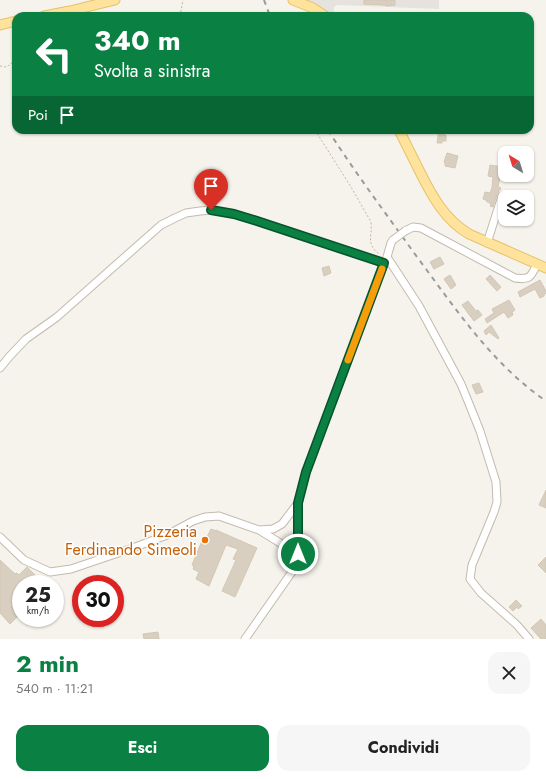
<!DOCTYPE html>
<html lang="it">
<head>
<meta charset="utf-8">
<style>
  :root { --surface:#fff; --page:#f6f6f6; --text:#222; --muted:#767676; --accent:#0b8043 }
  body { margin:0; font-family:Jost,sans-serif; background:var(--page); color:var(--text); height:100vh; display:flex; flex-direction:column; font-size:15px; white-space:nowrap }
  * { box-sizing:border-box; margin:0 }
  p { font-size:13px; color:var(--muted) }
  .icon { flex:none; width:22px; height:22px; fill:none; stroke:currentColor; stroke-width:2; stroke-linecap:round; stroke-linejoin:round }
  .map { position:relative; height:639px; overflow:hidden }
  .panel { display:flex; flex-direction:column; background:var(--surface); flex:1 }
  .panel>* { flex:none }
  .guide { position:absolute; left:12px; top:12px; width:522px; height:122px; border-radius:12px; box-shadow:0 1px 3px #0004; background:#0b8043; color:#fff; overflow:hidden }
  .needle { width:26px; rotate:322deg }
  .tools { position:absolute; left:498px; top:146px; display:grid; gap:8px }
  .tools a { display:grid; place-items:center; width:36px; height:36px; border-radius:8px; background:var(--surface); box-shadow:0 1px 3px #0004; font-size:20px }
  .speed { position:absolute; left:12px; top:575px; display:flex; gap:8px; font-size:20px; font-weight:700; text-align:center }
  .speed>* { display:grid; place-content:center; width:52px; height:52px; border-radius:50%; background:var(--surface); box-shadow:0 1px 3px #0004; line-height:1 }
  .speed small { font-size:10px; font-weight:400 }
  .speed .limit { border:6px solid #d22; background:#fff; color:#111 }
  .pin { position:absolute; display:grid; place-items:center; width:34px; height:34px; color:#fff; margin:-41px -17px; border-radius:50% 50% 50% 0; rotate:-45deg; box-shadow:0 0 4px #0007 }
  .pin .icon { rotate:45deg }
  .me { position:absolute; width:44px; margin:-22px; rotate:0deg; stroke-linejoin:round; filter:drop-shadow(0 0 3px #0008) }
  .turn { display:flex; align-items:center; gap:14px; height:84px; padding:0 16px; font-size:18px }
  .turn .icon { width:52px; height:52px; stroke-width:2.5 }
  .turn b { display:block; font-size:28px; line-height:34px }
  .then { display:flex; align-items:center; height:38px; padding:0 16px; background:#0003; gap:8px; font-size:15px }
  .round { display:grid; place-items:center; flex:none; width:42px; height:42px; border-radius:12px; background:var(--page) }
  .summary { display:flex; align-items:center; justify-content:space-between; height:68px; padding:0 16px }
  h1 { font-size:24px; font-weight:700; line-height:30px; color:var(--accent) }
  .cta { display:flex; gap:8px; margin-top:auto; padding:8px 16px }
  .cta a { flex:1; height:46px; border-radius:12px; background:var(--accent); color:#fff; font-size:16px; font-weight:700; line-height:46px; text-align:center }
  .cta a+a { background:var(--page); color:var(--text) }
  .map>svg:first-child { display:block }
  .industrial { fill:#e6e2dd }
  .building { fill:#d8cfc1; stroke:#d3c7b4 }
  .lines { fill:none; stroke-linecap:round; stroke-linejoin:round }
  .minor-casing { stroke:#c2bbae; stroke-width:9 }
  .major-casing { stroke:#e6c16a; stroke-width:11 }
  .path { stroke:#c4b79f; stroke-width:1; stroke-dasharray:2 2; stroke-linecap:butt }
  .minor { stroke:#fff; stroke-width:7 }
  .major { stroke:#ffe39c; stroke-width:9 }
  .rail { stroke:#9a9a9a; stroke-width:2; stroke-dasharray:5 5; stroke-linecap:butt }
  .minor-bridge-casing { stroke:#c2bbae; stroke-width:9; stroke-linecap:butt }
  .minor-bridge { stroke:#fff; stroke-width:7 }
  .route-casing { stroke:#07532c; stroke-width:10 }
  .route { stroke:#0b8043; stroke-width:7 }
  .slow { stroke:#f59e0b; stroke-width:7 }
  .food-dot { fill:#e8710a; stroke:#fff; stroke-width:1.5 }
  .labels { text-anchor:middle; stroke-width:3; stroke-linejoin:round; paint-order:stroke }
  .food-label { font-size:16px; fill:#c56008; stroke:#fff; text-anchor:end }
</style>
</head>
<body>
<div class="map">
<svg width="546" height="639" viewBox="0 0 546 639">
  <rect width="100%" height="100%" fill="#f6f3ec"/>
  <path class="industrial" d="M300,0H439V9L337,5L334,7L333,16H331L324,11Z"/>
  <path class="building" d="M364,0H395V5L386,6V5L364,4Z
    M439,130H443V135H446V141H442V143H437Z
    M447,153L458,156L455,168L445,166V163L444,162Z
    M490,165L502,167L498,187L501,188L497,194L493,207L490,206L491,204L486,201V200L483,199L485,192L490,193L492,188L493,177L488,176Z
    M440,257L444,264L434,269L430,262Z
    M329,266L331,273L324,276L322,268Z
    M450,275L456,285L451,289L444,279Z
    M490,275L501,287L497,291L486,279Z
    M540,280L546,291V293L544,295V296L540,298L535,289L520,297L518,292Z
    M509,300L515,310L512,312L513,315L508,318L504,312L487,323L485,319L494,313L492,309Z
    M468,301L476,311L478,310L482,315L474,321L462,305Z
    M491,325L499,338L498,339L489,332L486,335L484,331Z
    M479,383L483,392L476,394L472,385Z
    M546,490V508L539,505Z
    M211,529L216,531V530L257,548L235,597L222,591L236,560L233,559L238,549L226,545L209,586L196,579L199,572L193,569L194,566L192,565L204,536L207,537Z
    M546,557V573L538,565Z
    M0,560L15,574L17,573L19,575L27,567L36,576L28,584H21V613L10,624L0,613Z
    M516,600L522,606L518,609L517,607L513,611L509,607Z
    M541,619L546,625V639H541L531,628Z
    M158,632L159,639H144L143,634Z"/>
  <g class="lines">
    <defs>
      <path id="minor" d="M405,231L413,227L421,228L515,278C530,280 531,277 537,264
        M487,243L502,196
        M387,257L419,306L461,384L470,406L480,431L496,482L497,502L494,512L472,565L470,579L481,593L517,625L529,639
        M0,368L9,357L26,339L57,317L161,225L175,218L186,213L200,211L211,210L234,214L257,221L384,263
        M259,530L298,554
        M0,537L24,560L50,572L71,569L130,549L167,535L193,521L205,517L219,516L259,530L273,529L282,524L298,503
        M245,639L294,569L298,554V503L306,472L387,257L391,243L393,240"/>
      <path id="major" d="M293,0L313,8L325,16
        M44,16L70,11L115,0
        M0,25L16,21
        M399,130C406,144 413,158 420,172C432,196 445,220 469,234L546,268"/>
    </defs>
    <use href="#minor" class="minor-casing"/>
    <use href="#major" class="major-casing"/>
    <path class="path" d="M139,16C152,13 167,15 180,15
      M180,16L183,0
      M0,66L6,67L11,64L16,58
      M315,130L351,187L371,222C373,236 365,243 379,254"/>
    <use href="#minor" class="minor"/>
    <use href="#major" class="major"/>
    <path class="rail" d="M264,0L270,16
      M328,130C356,174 387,215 417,257C456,309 492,364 546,401"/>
    <defs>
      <path id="minor-bridge" d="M393,240L405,231"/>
    </defs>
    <use href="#minor-bridge" class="minor-bridge-casing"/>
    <use href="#minor-bridge" class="minor-bridge"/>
  </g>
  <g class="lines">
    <defs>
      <path id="route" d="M211,210L234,214L257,221L384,263L306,472L298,503V554"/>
    </defs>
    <use href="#route" class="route-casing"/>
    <use href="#route" class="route"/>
    <path class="slow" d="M348,360L382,269"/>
  </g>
  <circle class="food-dot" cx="205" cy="540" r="4"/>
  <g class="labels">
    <g class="food-label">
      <text x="197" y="537">Pizzeria<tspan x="197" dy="18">Ferdinando Simeoli</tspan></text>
    </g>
  </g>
</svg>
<div class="tools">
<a><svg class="needle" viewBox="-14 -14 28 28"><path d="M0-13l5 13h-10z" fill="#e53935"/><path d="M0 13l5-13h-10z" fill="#767676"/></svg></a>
<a><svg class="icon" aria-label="layers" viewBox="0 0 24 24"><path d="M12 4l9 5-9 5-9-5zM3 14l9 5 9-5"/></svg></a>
</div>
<div class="speed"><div>25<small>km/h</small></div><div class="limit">30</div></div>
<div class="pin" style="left:211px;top:210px;background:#d93025"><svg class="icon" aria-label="arrive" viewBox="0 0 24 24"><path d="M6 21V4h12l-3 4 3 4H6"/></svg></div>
<svg class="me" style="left:298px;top:554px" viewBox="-20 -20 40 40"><circle r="17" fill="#0b8043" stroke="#fff" stroke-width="3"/><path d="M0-11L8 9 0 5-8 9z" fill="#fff"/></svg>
<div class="guide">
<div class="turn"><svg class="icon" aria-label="left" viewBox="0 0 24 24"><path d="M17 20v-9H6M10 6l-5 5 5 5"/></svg><div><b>340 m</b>Svolta a sinistra</div></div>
<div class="then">Poi<svg class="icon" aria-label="arrive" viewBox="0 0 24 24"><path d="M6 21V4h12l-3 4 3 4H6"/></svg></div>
</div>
</div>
<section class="panel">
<div class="summary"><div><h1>2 min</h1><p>540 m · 11:21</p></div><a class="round"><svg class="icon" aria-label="close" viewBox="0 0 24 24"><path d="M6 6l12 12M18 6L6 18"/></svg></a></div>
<div class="cta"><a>Esci</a><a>Condividi</a></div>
</section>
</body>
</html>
